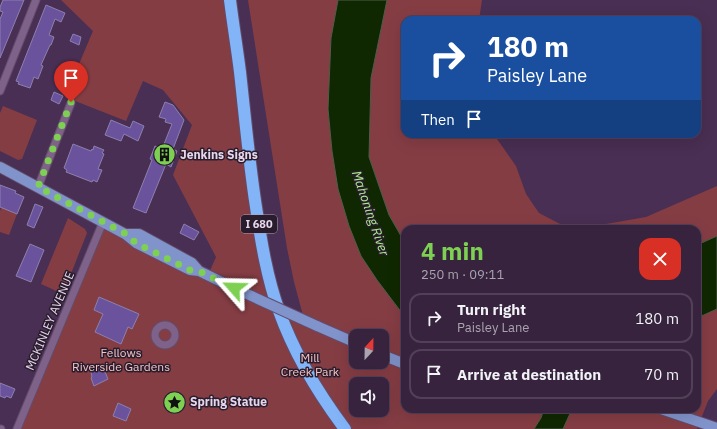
<!DOCTYPE html>
<html lang="en">
<head>
<meta charset="utf-8">
<style>
  :root { --surface:#37233e; --page:#3e2b45; --text:#f1f3f6; --muted:#aaa4b0; --line:#514058; --accent:#7ed053 }
  body { margin:0; font-family:"IBM Plex Sans",sans-serif; background:var(--page); color:var(--text); height:100vh; display:flex; flex-direction:column; font-size:15px; white-space:nowrap }
  * { box-sizing:border-box; margin:0 }
  p { font-size:13px; color:var(--muted) }
  .icon { flex:none; width:22px; height:22px; fill:none; stroke:currentColor; stroke-width:2; stroke-linecap:round; stroke-linejoin:round }
  .map { position:relative; flex:1; overflow:hidden }
  .sheet { position:absolute; left:401px; top:225px; width:300px; height:188px; display:flex; flex-direction:column; background:var(--surface); border-radius:12px; box-shadow:0 4px 16px #0002,0 0 0 1px var(--line) }
  .sheet>* { flex:none }
  .hud { position:absolute; left:401px; top:16px; width:300px; height:122px; border-radius:12px; box-shadow:0 4px 16px #0002,0 0 0 1px var(--line); background:#1a4fa0; color:#fff; overflow:hidden }
  .needle { width:26px; rotate:22deg }
  .tools { position:absolute; left:349px; top:329px; display:grid; gap:8px }
  .tools a { display:grid; place-items:center; width:40px; height:40px; border-radius:8px; background:var(--surface); box-shadow:0 4px 16px #0002,0 0 0 1px var(--line); font-size:20px }
  .pin { position:absolute; display:grid; place-items:center; width:34px; height:34px; color:#fff; margin:-41px -17px; border-radius:50% 50% 50% 0; rotate:-45deg; box-shadow:0 0 4px #0007 }
  .pin .icon { rotate:45deg }
  .me { position:absolute; width:44px; margin:-22px; rotate:295deg; stroke-linejoin:round; filter:drop-shadow(0 0 3px #0008) }
  .turn { display:flex; align-items:center; gap:14px; height:84px; padding:0 20px; font-size:18px }
  .turn .icon { width:52px; height:52px; stroke-width:2.5 }
  .turn b { display:block; font-size:28px; line-height:34px }
  .then { display:flex; align-items:center; height:38px; padding:0 20px; background:#0003; gap:8px; font-size:15px }
  .round { display:grid; place-items:center; flex:none; width:42px; height:42px; border-radius:12px; background:var(--page) }
  .head { display:flex; align-items:center; justify-content:space-between; height:68px; padding:0 20px }
  h1 { font-size:24px; font-weight:700; line-height:30px; color:var(--accent) }
  ul { padding:0; list-style:none }
  li { display:flex; align-items:center; gap:12px; height:50px; margin:0 8px 6px; padding:0 12px; border:2px solid var(--line); border-radius:12px }
  li div { flex:1 }
  li b { display:block; font-size:15px }
  li em { font-style:normal }
  .map>svg:first-child { display:block }
  .green { fill:#853d44; fill-rule:evenodd }
  .water { fill:#102802; stroke:#505c48 }
  .building { fill:#6a539c; stroke:#8c80ad }
  .lines { fill:none; stroke-linecap:round; stroke-linejoin:round }
  .minor-casing { stroke:#634c6b; stroke-width:9 }
  .primary-casing { stroke:#634c6b; stroke-width:12 }
  .motorway-casing { stroke:#634c6b; stroke-width:14 }
  .minor { stroke:#7e6289; stroke-width:7 }
  .primary { stroke:#8193cb; stroke-width:10 }
  .motorway { stroke:#83b4f7; stroke-width:12 }
  .primary-bridge-casing { stroke:#634c6b; stroke-width:12; stroke-linecap:butt }
  .primary-bridge { stroke:#8193cb; stroke-width:10 }
  .route { stroke:#7ed053; stroke-width:7; stroke-dasharray:0 12.6 }
  .labels { text-anchor:middle; stroke-width:3; stroke-linejoin:round; paint-order:stroke }
  .shield { fill:#291d2d; stroke:#ae9fb3; stroke-width:1 }
  .shield-label { font-size:11px; font-weight:bold; fill:#e7d7ed }
  .poi-label { font-size:12px; font-weight:bold; fill:#e7d7ed; stroke:#291d2d; text-anchor:start }
  .street-label { font-size:12px; fill:#e7d7ed; stroke:#291d2d }
  .park-label { font-size:12px; fill:#f5c3c4; stroke:#291d2d }
  .water-label { font-size:13px; font-style:italic; fill:#abee8c; stroke:#291d2d }
</style>
</head>
<body>
<div class="map">
<svg width="717" height="429" viewBox="0 0 717 429">
  <rect width="100%" height="100%" fill="#492f53"/>
  <path class="green" d="M61,0H230L240,72L278,307L304,319L294,282L287,248L248,0H338L331,38L328,109L332,151L339,189L377,280L405,317V409H697V318L717,309V389L708,401L697,429H17L103,222L208,275L216,257L173,175L192,125L163,90L143,81L126,121L65,97L93,31ZM356,336H382V362H356ZM356,384H382V410H356Z
    M387,0H482L479,20H405V134H494L497,139L516,166L526,194L539,213L564,226L589,227L646,217L717,186V236L697,245V229H405V243L389,215L369,157L371,78Z
    M3,106L37,120L22,159L18,160L0,151V113Z
    M6,196V209L17,214L9,235L0,232V211Z
    M68,218L85,229L87,233L63,294L41,284Z"/>
  <path class="water" d="M338,0H387L371,78L369,157L389,215L405,243V317L377,280L361,256L349,226L338,189L332,151L328,109L331,38Z
    M717,236V309L697,318V245Z
    M544,409H572L563,429H534L541,418Z"/>
  <path class="building" d="M3,0H24L0,58V19L3,12L0,11V7Z
    M46,5L65,13L61,22L55,19L49,35L54,37L51,45H50L41,65L43,66L38,79L34,77L30,88L18,84L19,82L16,81Z
    M73,34L81,37L79,45L70,41Z
    M54,92L63,96L59,104L51,100Z
    M165,102L173,105L184,120L173,149L177,151L171,167L166,164L146,213L133,208L152,160L150,159L155,146L162,149L172,124L165,122L166,119L159,117Z
    M111,120L130,128L133,121L144,126L138,141L124,134L121,141L105,135Z
    M73,144L91,151L92,149L93,150L94,146L104,150L102,153L104,154L98,169L102,170L97,182L93,180L92,182L66,172L67,170L64,168Z
    M0,185L16,191L15,193L24,197L17,214L0,207Z
    M35,204L43,207L34,228L27,225Z
    M184,224L199,232L194,240L180,233Z
    M30,244L44,250L31,282L16,276Z
    M99,297L139,314L132,329L128,327L121,344L95,332L103,314L94,310Z
    M103,367L108,379L94,386L91,378L92,377L91,372Z
    M0,383L15,389L11,398L6,396L5,398L0,396Z
    M118,403L131,409L126,421L113,416Z"/>
  <g class="lines">
    <defs>
      <path id="minor" d="M0,91L36,0
        M38,187L71,103
        M155 335a10 10 0 1 1 20 0a10 10 0 1 1-20 0Z
        M0,429H1
        M17,429L103,222"/>
      <path id="primary" d="M0,167L125,234L136,243L190,270L199,271L234,288
        M125,234H139L192,263L199,271
        M317,326L356,343
        M382,355L405,364
        M661,409L717,428"/>
      <path id="motorway" d="M230,0C233,24 237,48 240,72C245,117 249,162 256,207C261,241 267,278 279,311C294,353 318,393 345,429"/>
    </defs>
    <use href="#minor" class="minor-casing"/>
    <use href="#primary" class="primary-casing"/>
    <use href="#motorway" class="motorway-casing"/>
    <use href="#minor" class="minor"/>
    <use href="#primary" class="primary"/>
    <use href="#motorway" class="motorway"/>
    <defs>
      <path id="primary-bridge" d="M234,288L317,326"/>
    </defs>
    <use href="#primary-bridge" class="primary-bridge-casing"/>
    <use href="#primary-bridge" class="primary-bridge"/>
  </g>
  <g class="lines">
    <path class="route" d="M71,102L38,187L126,234L136,243L190,270L199,271L234,288"/>
  </g>
  <defs>
    <symbol id="building-disc" viewBox="-11 -11 22 22"><circle r="9.5" fill="#7ed053" stroke="#291d2d"/><path d="M-4-6H4V6H1V3H-1V6H-4ZM-2.5-4.3h1.7v1.8h-1.7ZM.8-4.3h1.7v1.8H.8ZM-2.5-1h1.7V.8h-1.7ZM.8-1h1.7V.8H.8Z" fill="#111"/></symbol>
    <symbol id="sight-disc" viewBox="-11 -11 22 22"><circle r="9.5" fill="#7ed053" stroke="#291d2d"/><path d="M0-6L1.8-2.2L6-1.7L2.9 1.2L3.7 5.4L0 3.3L-3.7 5.4L-2.9 1.2L-6-1.7L-1.8-2.2Z" fill="#111"/></symbol>
  </defs>
  <g fill-rule="evenodd">
    <use href="#building-disc" x="152" y="142" width="25" height="25"/>
    <use href="#sight-disc" x="162" y="390" width="25" height="25"/>
  </g>
  <g class="labels">
    <rect class="shield" x="241" y="215" width="36" height="18" rx="3"/>
    <g class="shield-label">
      <text x="259" y="228">I 680</text>
    </g>
    <g class="poi-label">
      <text x="180" y="159">Jenkins Signs</text>
      <text x="190" y="406">Spring Statue</text>
    </g>
    <g class="street-label">
      <text transform="translate(50 321) rotate(-67)" y="4">MCKINLEY AVENUE</text>
    </g>
    <g class="park-label">
      <text x="121" y="357">Fellows<tspan x="121" dy="14">Riverside Gardens</tspan></text>
      <text x="310" y="362">Mill<tspan x="310" dy="14">Creek Park</tspan></text>
    </g>
    <g class="water-label">
      <text transform="translate(371 213) rotate(71)" y="5">Mahoning River</text>
    </g>
  </g>
</svg>
<div class="tools">
<a><svg class="needle" viewBox="-14 -14 28 28"><path d="M0-13l5 13h-10z" fill="#e53935"/><path d="M0 13l5-13h-10z" fill="#aaa4b0"/></svg></a>
<a><svg class="icon" aria-label="sound" viewBox="0 0 24 24"><path d="M4 9h4l5-4v14l-5-4H4zM17 9q2 3 0 6"/></svg></a>
</div>
<div class="pin" style="left:71px;top:102px;background:#d93025"><svg class="icon" aria-label="arrive" viewBox="0 0 24 24"><path d="M6 21V4h12l-3 4 3 4H6"/></svg></div>
<svg class="me" style="left:234px;top:288px" viewBox="-20 -20 40 40"><path d="M0-17L14 15 0 8-14 15z" fill="#7ed053" stroke="#fff" stroke-width="4"/></svg>
<div class="hud">
<div class="turn"><svg class="icon" aria-label="right" viewBox="0 0 24 24"><path d="M7 20v-9h11M14 6l5 5-5 5"/></svg><div><b>180 m</b>Paisley Lane</div></div>
<div class="then">Then<svg class="icon" aria-label="arrive" viewBox="0 0 24 24"><path d="M6 21V4h12l-3 4 3 4H6"/></svg></div>
</div>
<section class="sheet">
<div class="head"><div><h1>4 min</h1><p>250 m · 09:11</p></div><a class="round" style="background:#d93025;color:#fff"><svg class="icon" aria-label="close" viewBox="0 0 24 24"><path d="M6 6l12 12M18 6L6 18"/></svg></a></div>
<ul>
<li><svg class="icon" aria-label="right" viewBox="0 0 24 24"><path d="M7 20v-9h11M14 6l5 5-5 5"/></svg><div><b>Turn right</b><p>Paisley Lane</p></div><em>180 m</em></li>
<li><svg class="icon" aria-label="arrive" viewBox="0 0 24 24"><path d="M6 21V4h12l-3 4 3 4H6"/></svg><div><b>Arrive at destination</b></div><em>70 m</em></li>
</ul>
</section>
</div>
</body>
</html>
